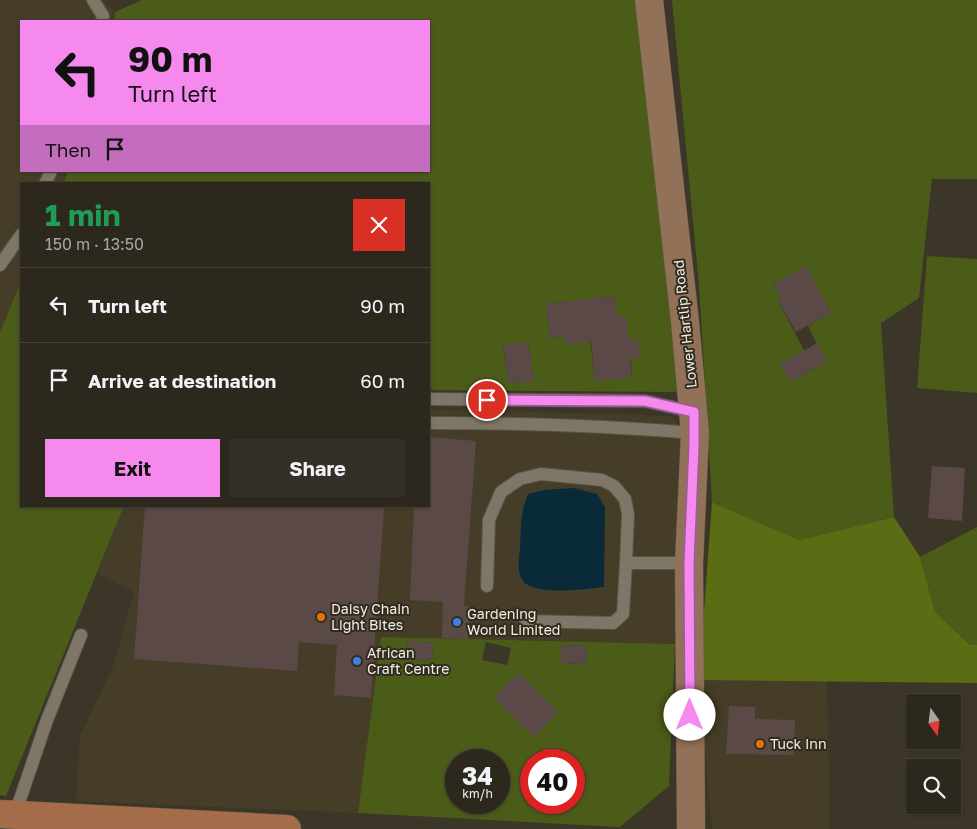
<!DOCTYPE html>
<html lang="en">
<head>
<meta charset="utf-8">
<style>
  :root { --surface:#2d281e; --page:#353027; --text:#f1f3f6; --muted:#a7a6a4; --line:#48443c; --accent:#f589ee }
  body { margin:0; font-family:"Golos Text",sans-serif; background:var(--page); color:var(--text); height:100vh; display:flex; flex-direction:column; font-size:19px; white-space:nowrap }
  * { box-sizing:border-box; margin:0 }
  p { font-size:16px; color:var(--muted) }
  .icon { flex:none; width:28px; height:28px; fill:none; stroke:currentColor; stroke-width:2; stroke-linecap:round; stroke-linejoin:round }
  .map { position:relative; flex:1; overflow:hidden }
  .side { position:absolute; left:20px; top:182px; width:410px; height:325px; display:flex; flex-direction:column; background:var(--surface); border-radius:0px; box-shadow:0 1px 4px #0004,0 0 0 1px var(--line) }
  .side>* { flex:none }
  .hud { position:absolute; left:20px; top:20px; width:410px; height:152px; border-radius:0px; box-shadow:0 1px 4px #0004,0 0 0 1px var(--line); background:#f589ee; color:#111; overflow:hidden }
  .needle { width:32px; rotate:166deg }
  .controls { position:absolute; left:906px; top:694px; display:grid; gap:10px }
  .controls a { display:grid; place-items:center; width:55px; height:55px; border-radius:0px; background:var(--surface); box-shadow:0 1px 4px #0004,0 0 0 1px var(--line); font-size:25px }
  .speed { position:absolute; left:445px; top:749px; display:flex; gap:10px; font-size:25px; font-weight:700; text-align:center }
  .speed>* { display:grid; place-content:center; width:65px; height:65px; border-radius:50%; background:var(--surface); box-shadow:0 1px 4px #0004,0 0 0 1px var(--line); line-height:1 }
  .speed small { font-size:12px; font-weight:400 }
  .speed .limit { border:8px solid #d22; background:#fff; color:#111 }
  .pin { position:absolute; display:grid; place-items:center; width:42px; height:42px; color:#fff; margin:-21px; border:2px solid #fff; border-radius:50%; box-shadow:0 1px 5px #0007 }
  .me { position:absolute; width:55px; margin:-28px; rotate:0deg; stroke-linejoin:round; filter:drop-shadow(0 0 4px #0008) }
  .turn { display:flex; align-items:center; gap:18px; height:105px; padding:0 25px; font-size:22px }
  .turn .icon { width:65px; height:65px; stroke-width:2.5 }
  .turn b { display:block; font-size:35px; line-height:42px }
  .then { display:flex; align-items:center; height:48px; padding:0 25px; background:#0003; gap:10px; font-size:19px }
  .round { display:grid; place-items:center; flex:none; width:52px; height:52px; border-radius:0px; background:var(--page) }
  .head { display:flex; align-items:center; justify-content:space-between; height:85px; padding:0 25px }
  h1 { font-size:30px; font-weight:700; line-height:38px; color:#1e9e55 }
  .primary-button { display:flex; gap:10px; margin-top:auto; padding:10px 25px }
  .primary-button a { flex:1; height:58px; border-radius:0px; background:var(--accent); color:#111; font-size:20px; font-weight:700; line-height:58px; text-align:center }
  .primary-button a+a { background:var(--page); color:var(--text) }
  ul { padding:0; list-style:none }
  li { display:flex; align-items:center; gap:15px; height:75px; padding:0 25px; border-top:1px solid var(--line) }
  li div { flex:1 }
  li b { display:block; font-size:19px }
  li em { font-style:normal }
  .map>svg:first-child { display:block }
  .built { fill:#463d28 }
  .green { fill:#4b5b18; fill-rule:evenodd }
  .forest { fill:#5a6d14 }
  .water { fill:#092a38 }
  .building { fill:#5b4947 }
  .lines { fill:none; stroke-linecap:round; stroke-linejoin:round }
  .lane-casing { stroke:#595448; stroke-width:14 }
  .secondary-casing { stroke:#595448; stroke-width:29 }
  .primary-casing { stroke:#595448; stroke-width:29 }
  .lane { stroke:#7e7666; stroke-width:12 }
  .secondary { stroke:#917157; stroke-width:28 }
  .primary { stroke:#a46c48; stroke-width:28 }
  .route-casing { stroke:#9f599b; stroke-width:12 }
  .route { stroke:#f589ee; stroke-width:9 }
  .food-dot { fill:#e8710a; stroke:#322c1e; stroke-width:2 }
  .shop-dot { fill:#3f7fe0; stroke:#322c1e; stroke-width:2 }
  .labels { text-anchor:middle; stroke-width:4; stroke-linejoin:round; paint-order:stroke }
  .street-label { font-size:14px; fill:#f3efe6; stroke:#322c1e }
  .poi-label { font-size:14px; fill:#f3efe6; stroke:#322c1e; text-anchor:start }
</style>
</head>
<body>
<div class="map">
<svg width="977" height="829" viewBox="0 0 977 829">
  <rect width="100%" height="100%" fill="#3c3628"/>
  <path class="built" d="M0,0H103L115,12V21H21V171H68L63,184H21V281L0,332Z
    M429,409L673,416L685,439L675,644L381,637L358,813L76,801L80,736L113,667L134,592L97,573L124,506H429Z
    M699,680L827,681L830,829H712Z"/>
  <path class="green" d="M142,0H636L654,142L679,392L429,390V184H63L68,171H429V21H115V12ZM614,296L619,341L638,339L631,359L632,376L595,381L589,330L564,336L550,338L546,304ZM528,342L534,381L509,384L503,346Z
    M672,0H977V179H932L919,298L881,323L894,517L799,540L712,502L699,285ZM806,266L831,313L808,326L826,362L790,382L804,350L778,301L782,299L774,284Z
    M927,256L977,259V393L917,388Z
    M21,281V506H124L6,796L0,795V332Z
    M977,527V645H970L935,612L920,557Z
    M381,637L675,644L669,786L620,827L358,813ZM408,641L433,643L432,660L407,659ZM486,642L511,648L507,665L482,660ZM561,645L587,646L586,664L561,663ZM519,674L558,712L534,736ZM456,760H499V802H456ZM531,760H574V802H531Z"/>
  <path class="forest" d="M712,502L799,540L894,517L920,557L935,612L970,645H977V683L699,680Z"/>
  <path class="water" d="M574,488L597,494L605,507L604,587C586,589 537,596 524,582C516,573 519,558 520,548C521,527 520,514 528,494L545,490Z"/>
  <path class="building" d="M806,266L831,313L796,332L778,301L782,299L774,284Z
    M614,296L617,317L626,316L628,340L638,339L640,358L630,359L632,377L595,381L591,341L565,344L564,336L550,338L546,304Z
    M528,342L534,381L509,384L503,345Z
    M817,343L826,362L790,382L780,364Z
    M429,437L476,441L464,606H469L468,639L442,638L443,602L410,600L414,506H429Z
    M932,466L965,468L962,521L928,518Z
    M145,506H384L371,698L334,695L337,645L299,642L297,671L134,659Z
    M408,641L433,643L432,660L407,659Z
    M561,645L587,646L586,664L561,663Z
    M518,673L558,712L534,737L494,698Z
    M729,706L755,707V719L795,720L794,755L726,754Z"/>
  <g class="lines">
    <defs>
      <path id="lane" d="M93,0L103,16L102,21
        M45,184L51,171
        M0,265L21,235
        M429,399L645,401L694,412
        M429,423C517,423 606,426 695,433
        M487,586L489,520L501,492L520,479L541,474L602,480L614,486L625,499L628,514L626,563H689
        M526,621L613,623L623,614L626,563
        M15,814L47,720L81,635"/>
      <path id="secondary" d="M649,0L685,322L695,433L689,563L691,829"/>
      <path id="primary" d="M0,814L287,829"/>
    </defs>
    <use href="#lane" class="lane-casing"/>
    <use href="#secondary" class="secondary-casing"/>
    <use href="#primary" class="primary-casing"/>
    <use href="#lane" class="lane"/>
    <use href="#secondary" class="secondary"/>
    <use href="#primary" class="primary"/>
  </g>
  <g class="lines">
    <defs>
      <path id="route" d="M487,400L645,401L694,412V446L689,563L690,715"/>
    </defs>
    <use href="#route" class="route-casing"/>
    <use href="#route" class="route"/>
  </g>
  <g class="food-dot">
    <circle cx="321" cy="617" r="5"/>
    <circle cx="760" cy="744" r="5"/>
  </g>
  <g class="shop-dot">
    <circle cx="457" cy="622" r="5"/>
    <circle cx="357" cy="661" r="5"/>
  </g>
  <g class="labels">
    <g class="street-label">
      <text transform="translate(685 324) rotate(-96)" y="5">Lower Hartlip Road</text>
    </g>
    <g class="poi-label">
      <text x="331" y="614">Daisy Chain<tspan x="331" dy="16">Light Bites</tspan></text>
      <text x="467" y="619">Gardening<tspan x="467" dy="16">World Limited</tspan></text>
      <text x="367" y="658">African<tspan x="367" dy="16">Craft Centre</tspan></text>
      <text x="770" y="749">Tuck Inn</text>
    </g>
  </g>
</svg>
<div class="controls">
<a><svg class="needle" viewBox="-14 -14 28 28"><path d="M0-13l5 13h-10z" fill="#e53935"/><path d="M0 13l5-13h-10z" fill="#a7a6a4"/></svg></a>
<a><svg class="icon" aria-label="search" viewBox="0 0 24 24"><circle cx="10" cy="10" r="6"/><path d="M15 15l6 6"/></svg></a>
</div>
<div class="speed"><div>34<small>km/h</small></div><div class="limit">40</div></div>
<div class="pin" style="left:487px;top:400px;background:#d93025"><svg class="icon" aria-label="arrive" viewBox="0 0 24 24"><path d="M6 21V4h12l-3 4 3 4H6"/></svg></div>
<svg class="me" style="left:690px;top:715px" viewBox="-20 -20 40 40"><circle r="19" fill="#fff"/><path d="M0-13L10 11 0 6-10 11z" fill="#f589ee"/></svg>
<div class="hud">
<div class="turn"><svg class="icon" aria-label="left" viewBox="0 0 24 24"><path d="M17 20v-9H6M10 6l-5 5 5 5"/></svg><div><b>90 m</b>Turn left</div></div>
<div class="then">Then<svg class="icon" aria-label="arrive" viewBox="0 0 24 24"><path d="M6 21V4h12l-3 4 3 4H6"/></svg></div>
</div>
<section class="side">
<div class="head"><div><h1>1 min</h1><p>150 m · 13:50</p></div><a class="round" style="background:#d93025;color:#fff"><svg class="icon" aria-label="close" viewBox="0 0 24 24"><path d="M6 6l12 12M18 6L6 18"/></svg></a></div>
<ul>
<li><svg class="icon" aria-label="left" viewBox="0 0 24 24"><path d="M17 20v-9H6M10 6l-5 5 5 5"/></svg><div><b>Turn left</b></div><em>90 m</em></li>
<li><svg class="icon" aria-label="arrive" viewBox="0 0 24 24"><path d="M6 21V4h12l-3 4 3 4H6"/></svg><div><b>Arrive at destination</b></div><em>60 m</em></li>
</ul>
<div class="primary-button"><a>Exit</a><a>Share</a></div>
</section>
</div>
</body>
</html>
